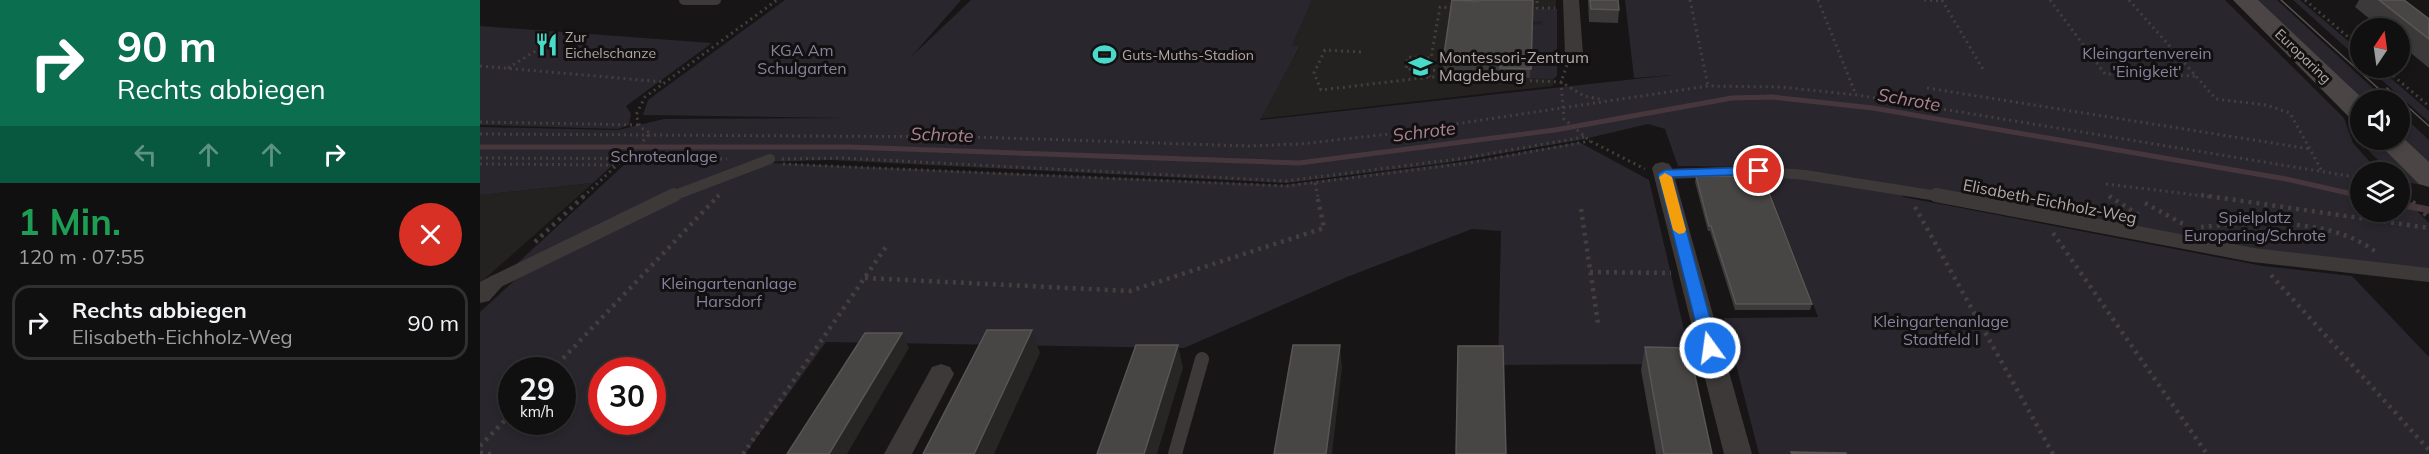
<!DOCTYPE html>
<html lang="de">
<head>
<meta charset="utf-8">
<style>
  :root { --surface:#111010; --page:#1e1e1e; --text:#f1f3f6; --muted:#9c9d9f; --line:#303030 }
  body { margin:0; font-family:Mulish,sans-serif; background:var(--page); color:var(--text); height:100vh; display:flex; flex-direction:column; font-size:22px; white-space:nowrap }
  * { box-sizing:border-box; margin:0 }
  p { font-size:20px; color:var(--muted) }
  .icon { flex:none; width:33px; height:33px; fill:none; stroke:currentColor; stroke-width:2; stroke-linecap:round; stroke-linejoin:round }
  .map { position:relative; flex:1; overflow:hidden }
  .panel { display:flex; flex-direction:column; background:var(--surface); width:480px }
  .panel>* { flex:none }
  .hud { background:#0b6e4f; color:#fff; overflow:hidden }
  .needle { width:39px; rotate:13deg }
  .fabs { position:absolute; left:1870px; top:18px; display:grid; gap:12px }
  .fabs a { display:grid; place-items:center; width:60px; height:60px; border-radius:50%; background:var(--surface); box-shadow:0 3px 9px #0003,0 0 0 2px var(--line); font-size:30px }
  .speed { position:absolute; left:18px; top:357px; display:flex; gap:12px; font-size:30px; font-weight:700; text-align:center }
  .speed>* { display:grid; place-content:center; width:78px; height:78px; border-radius:50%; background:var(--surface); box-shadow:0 3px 9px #0003,0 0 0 2px var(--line); line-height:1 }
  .speed small { font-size:15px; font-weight:400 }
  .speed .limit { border:9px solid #d22; background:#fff; color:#111 }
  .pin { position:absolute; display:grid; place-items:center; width:51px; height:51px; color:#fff; margin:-26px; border:3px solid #fff; border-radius:50%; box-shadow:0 2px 6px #0007 }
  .me { position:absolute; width:66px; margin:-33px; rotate:346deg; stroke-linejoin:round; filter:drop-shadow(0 0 4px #0008) }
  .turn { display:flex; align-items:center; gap:21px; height:126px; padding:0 18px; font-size:27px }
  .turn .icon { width:78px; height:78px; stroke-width:2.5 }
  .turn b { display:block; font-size:42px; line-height:51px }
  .lanes { display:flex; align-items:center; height:57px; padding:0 18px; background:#0003; justify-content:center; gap:30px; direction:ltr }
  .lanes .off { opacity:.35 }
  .round { display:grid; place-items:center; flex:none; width:63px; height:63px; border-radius:32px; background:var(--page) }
  .head { display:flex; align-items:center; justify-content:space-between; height:102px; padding:0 18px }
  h1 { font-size:36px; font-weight:700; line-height:45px; color:#1e9e55 }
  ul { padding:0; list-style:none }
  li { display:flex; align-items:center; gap:18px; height:75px; margin:0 12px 9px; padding:0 6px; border:3px solid var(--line); border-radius:18px }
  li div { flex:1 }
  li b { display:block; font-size:22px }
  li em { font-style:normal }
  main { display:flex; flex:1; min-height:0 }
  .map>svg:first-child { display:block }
  .built { fill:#232221 }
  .green { fill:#29262e; fill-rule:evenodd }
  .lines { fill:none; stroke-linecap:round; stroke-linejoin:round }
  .stream-far1 { stroke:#47373d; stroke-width:5 }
  .stream { stroke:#47373d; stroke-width:7 }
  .path-far1 { stroke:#443f3f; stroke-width:3; stroke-dasharray:2 4; stroke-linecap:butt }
  .path { stroke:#443f3f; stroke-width:4.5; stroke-dasharray:3 5; stroke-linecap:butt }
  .lane-far1 { stroke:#3d3939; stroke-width:10 }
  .lane { stroke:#3d3939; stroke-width:14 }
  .street { fill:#3d3939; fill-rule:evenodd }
  .secondary { fill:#4b4545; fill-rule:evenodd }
  .tram { stroke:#585252; stroke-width:1.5 }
  .wall { fill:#3b3939 }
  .shaded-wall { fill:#272625 }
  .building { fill:#484545; stroke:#595555; stroke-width:1.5 }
  .route { fill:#1a73e8; stroke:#114b97; stroke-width:1.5 }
  .slow { fill:#f59e0b }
  .labels { text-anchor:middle; stroke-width:6; stroke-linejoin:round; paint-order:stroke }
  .far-poi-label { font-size:14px; fill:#b5a9aa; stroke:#121010; text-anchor:start }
  .far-street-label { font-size:14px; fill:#b5a9aa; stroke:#121010 }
  .park-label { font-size:16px; fill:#89829e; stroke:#121010 }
  .poi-label { font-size:16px; fill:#b5a9aa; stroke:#121010; text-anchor:start }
  .street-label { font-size:16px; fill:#b5a9aa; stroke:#121010 }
  .water-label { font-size:18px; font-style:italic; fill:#ac8491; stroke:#121010 }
</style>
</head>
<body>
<main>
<section class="panel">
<div class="hud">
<div class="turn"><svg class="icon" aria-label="right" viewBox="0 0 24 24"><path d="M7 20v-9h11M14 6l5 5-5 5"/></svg><div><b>90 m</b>Rechts abbiegen</div></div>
<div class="lanes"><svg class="icon off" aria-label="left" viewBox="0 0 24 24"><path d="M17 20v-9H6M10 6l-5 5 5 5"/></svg><svg class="icon off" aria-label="ahead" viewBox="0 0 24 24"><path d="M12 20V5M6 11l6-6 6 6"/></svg><svg class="icon off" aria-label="ahead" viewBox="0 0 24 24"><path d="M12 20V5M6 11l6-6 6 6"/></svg><svg class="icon" aria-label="right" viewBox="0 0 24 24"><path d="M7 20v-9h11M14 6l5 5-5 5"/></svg></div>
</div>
<div class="head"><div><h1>1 Min.</h1><p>120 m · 07:55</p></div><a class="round" style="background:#d93025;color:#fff"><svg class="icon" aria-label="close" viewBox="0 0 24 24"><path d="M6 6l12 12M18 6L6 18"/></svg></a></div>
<ul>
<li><svg class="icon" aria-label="right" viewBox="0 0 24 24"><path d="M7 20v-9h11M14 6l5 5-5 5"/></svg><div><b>Rechts abbiegen</b><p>Elisabeth-Eichholz-Weg</p></div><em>90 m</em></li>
</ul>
</section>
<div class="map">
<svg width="1949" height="454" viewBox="0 0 1949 454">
  <rect width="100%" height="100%" fill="#171515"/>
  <path class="built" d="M832,0H1076L1073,86L779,119L820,47L812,46Z
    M113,183L0,283V195Z"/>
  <path class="green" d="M305,0H481L432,56L491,0H832L812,46H820L780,120L1192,75L1154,78L1145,0H1745L1864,118L1873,143L1899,172H1881V212H1920V194L1949,223V269L1817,257L1550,207L1369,177L1278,167L1198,166L1185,129L1168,124L1100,140L966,163L807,183L350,160L283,162L31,269L145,164L135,163L113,183L0,195V127L138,130L184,119L365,118L163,115L168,100Z
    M1773,0H1797L1906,100H1881Z
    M1813,0H1820L1881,52V61Z
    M1052,9H1077V76L1073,79L1050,78L1051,63H1062V59L1051,58L1052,25L1062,24V21H1052Z
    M0,26L232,43L146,106L151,114L149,125L138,129L0,125Z
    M1888,68H1899L1949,111V122Z
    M1920,113L1949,140V167L1920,139Z
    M1883,140H1899L1947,186L1920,181V172H1910L1887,149Z
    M1099,142L1169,180L1212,364L1018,365L1021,231L992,229L867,277L704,348L346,342L265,454H0V312L36,279L170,209L293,163L804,185L1004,159ZM32,370H82V422H32ZM122,370H172V422H122Z
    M1283,174L1421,193L1423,197L1783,266L1872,276L1949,357V454H1279L1244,318L1338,317Z"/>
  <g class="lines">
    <path class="stream-far1" d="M0,147H369L819,163L1075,130L1252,98L1292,97L1393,108L1806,179L1881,196"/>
    <path class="stream" d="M1878,195L1881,196
      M1920,204L1949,210"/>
    <path class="path-far1" d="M1210,0L1228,86
      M1338,0L1376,95
      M1444,0L1463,1
      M1462,0L1504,71
      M1570,0L1625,74L1716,76
      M1649,0L1736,99L1786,105L1810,113L1842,171
      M1825,0L1881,48
      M1057,1V8H1075
      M881,52L845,50L834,73L841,90L950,77L1007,79
      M1087,65L1081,82L1084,119L1110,141L1165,169
      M0,66L184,82
      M28,68L62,47
      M1008,68L1007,79L1081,82L1104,96L1124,100
      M1904,68L1949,106
      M947,70L978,71
      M950,77L947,70L926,69L928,57L951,58L960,7L976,8
      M1447,88L1830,149
      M0,122L158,125
      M0,134L494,137L768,146L820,144L909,134L1228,86L1301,87L1377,95L1881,178
      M163,141L170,133L160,127L156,115L165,97L297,0
      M0,158L247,159
      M302,159L362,158L806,181L985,158L1104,137
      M0,164L136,165
      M303,164L807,186L988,163L1110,141
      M835,183L838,197
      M1626,184L1732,197
      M103,197L151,152
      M237,197L239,195"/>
    <path class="path" d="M1721,195L1949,228
      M1629,196L1659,215
      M1927,196L1949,218
      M1665,203L1705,225
      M1435,207L1573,454
      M1101,209L1118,323
      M1721,227C1776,222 1850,217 1896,252
      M1573,233L1727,454
      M55,242L105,195
      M1110,272L1191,273
      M1791,275L1949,450
      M385,278L650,291L844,228L837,195
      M72,370L239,195
      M0,446L32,413
      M0,453L11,454
      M263,454L408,244"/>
    <path class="lane-far1" d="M204,0H236
      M1185,174L1279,171L1325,175L1464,197
      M190,197L290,159"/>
    <path class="lane" d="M1456,195L1773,255L1949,275
      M13,283L194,195
      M695,454L722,359"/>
    <path class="street" d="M1083,0H1099L1103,54L1094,59L1085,54Z
      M1182,162L1189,164L1192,168L1272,454H1244L1172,168L1175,164Z
      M13,275L21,277L25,283L9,301L0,303V282Z
      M461,364L470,367L474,374L432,454H404L452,367Z"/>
    <path class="secondary" d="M1753,0H1778L1884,100H1881V121L1871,119Z
      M1920,135L1949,162V187L1939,184L1895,140H1920Z"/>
    <path class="tram" d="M1801,0L1911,100
      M1907,88L1949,126"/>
  </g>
  <path class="wall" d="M1053,0L1050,78L1020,77V73L963,70V61L997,1Z
    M1108,0H1138L1139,10L1138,23L1109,22Z
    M1879,0H1924L1949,19V68L1920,44V28H1901L1875,7Z
    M1216,176L1332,304L1330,310H1255L1230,231H1228L1215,182Z
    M1165,347L1232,454H1176L1161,370Z"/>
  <path class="shaded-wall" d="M552,330L560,353L514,454H494Z
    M422,333L429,348L367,454H349Z
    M698,345L703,368L677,454H664Z
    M860,345L862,368L852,454H846Z"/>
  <path class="building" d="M972,0L997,1L998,0H1053L1051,69L1020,68L1021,63L963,61Z
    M1110,0H1138L1139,10L1111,9Z
    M1899,0H1924L1949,19V39Z
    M1216,176L1283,177L1332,304H1256L1231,226H1229Z
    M507,330H552L494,454H443Z
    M385,333H422L349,454H307Z
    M656,345H698L664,454H617Z
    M813,345H860L846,454H794Z
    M978,346H1023L1026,454H976Z
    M1165,347L1209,348L1232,454H1184Z
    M1311,452L1366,453V454H1312Z"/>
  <path class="route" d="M1279,167L1285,171L1283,174L1192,177L1238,348L1230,353L1222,348L1178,174L1185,170Z"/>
  <path class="slow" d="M1185,173L1192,177L1206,230L1204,233L1199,234L1193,230L1179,177Z"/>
  <defs>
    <symbol id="restaurant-bare" viewBox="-9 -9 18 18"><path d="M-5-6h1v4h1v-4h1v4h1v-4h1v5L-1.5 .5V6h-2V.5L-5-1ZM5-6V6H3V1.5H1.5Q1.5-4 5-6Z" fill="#48dbc9" stroke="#121010" stroke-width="2.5" paint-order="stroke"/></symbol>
    <symbol id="stadium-bare" viewBox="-9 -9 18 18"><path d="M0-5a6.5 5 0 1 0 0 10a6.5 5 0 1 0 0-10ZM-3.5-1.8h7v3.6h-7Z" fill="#48dbc9" stroke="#121010" stroke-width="2.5" paint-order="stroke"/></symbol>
    <symbol id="school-bare" viewBox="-9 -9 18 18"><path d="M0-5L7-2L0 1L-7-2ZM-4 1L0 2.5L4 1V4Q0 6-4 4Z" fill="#48dbc9" stroke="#121010" stroke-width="2.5" paint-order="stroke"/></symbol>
  </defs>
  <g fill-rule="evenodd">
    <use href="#restaurant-bare" x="50" y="28" width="33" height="33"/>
    <use href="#stadium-bare" x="608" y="38" width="33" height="33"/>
    <use href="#school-bare" x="924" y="50" width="33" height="33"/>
  </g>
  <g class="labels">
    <g class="far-poi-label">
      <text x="85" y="42">Zur<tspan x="85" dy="16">Eichelschanze</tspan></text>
      <text x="642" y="60">Guts-Muths-Stadion</text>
    </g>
    <g class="far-street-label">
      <text transform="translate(1823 56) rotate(44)" y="5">Europaring</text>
    </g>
    <g class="park-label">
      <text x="322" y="56">KGA Am<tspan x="322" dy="18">Schulgarten</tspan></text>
      <text x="1667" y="59">Kleingartenverein<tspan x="1667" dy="18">'Einigkeit'</tspan></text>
      <text x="184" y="162">Schroteanlage</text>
      <text x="1775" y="223">Spielplatz<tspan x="1775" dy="18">Europaring/Schrote</tspan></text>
      <text x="249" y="289">Kleingartenanlage<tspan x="249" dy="18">Harsdorf</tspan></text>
      <text x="1461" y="327">Kleingartenanlage<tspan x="1461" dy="18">Stadtfeld I</tspan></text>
    </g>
    <g class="poi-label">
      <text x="959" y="63">Montessori-Zentrum<tspan x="959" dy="18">Magdeburg</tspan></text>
    </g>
    <g class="street-label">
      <text transform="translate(1570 201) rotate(11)" y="6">Elisabeth-Eichholz-Weg</text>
    </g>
    <g class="water-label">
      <text transform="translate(1429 100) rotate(10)" y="6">Schrote</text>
      <text transform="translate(944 132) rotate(-7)" y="6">Schrote</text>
      <text transform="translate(462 135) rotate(2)" y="6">Schrote</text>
    </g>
  </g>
</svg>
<div class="fabs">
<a><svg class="needle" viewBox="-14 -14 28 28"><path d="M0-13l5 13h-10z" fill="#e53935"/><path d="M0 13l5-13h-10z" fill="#9c9d9f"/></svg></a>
<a><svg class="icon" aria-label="sound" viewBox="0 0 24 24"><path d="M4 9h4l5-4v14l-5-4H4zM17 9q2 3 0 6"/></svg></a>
<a><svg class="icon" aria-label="layers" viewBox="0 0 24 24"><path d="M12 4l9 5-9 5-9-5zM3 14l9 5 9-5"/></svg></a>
</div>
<div class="speed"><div>29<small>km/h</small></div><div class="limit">30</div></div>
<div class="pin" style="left:1279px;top:171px;background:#d93025"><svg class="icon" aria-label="arrive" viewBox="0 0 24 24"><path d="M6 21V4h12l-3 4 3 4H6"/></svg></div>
<svg class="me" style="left:1230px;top:348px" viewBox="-20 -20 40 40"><circle r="17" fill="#1a73e8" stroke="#fff" stroke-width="3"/><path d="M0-11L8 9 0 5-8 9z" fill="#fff"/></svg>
</div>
</main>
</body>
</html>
